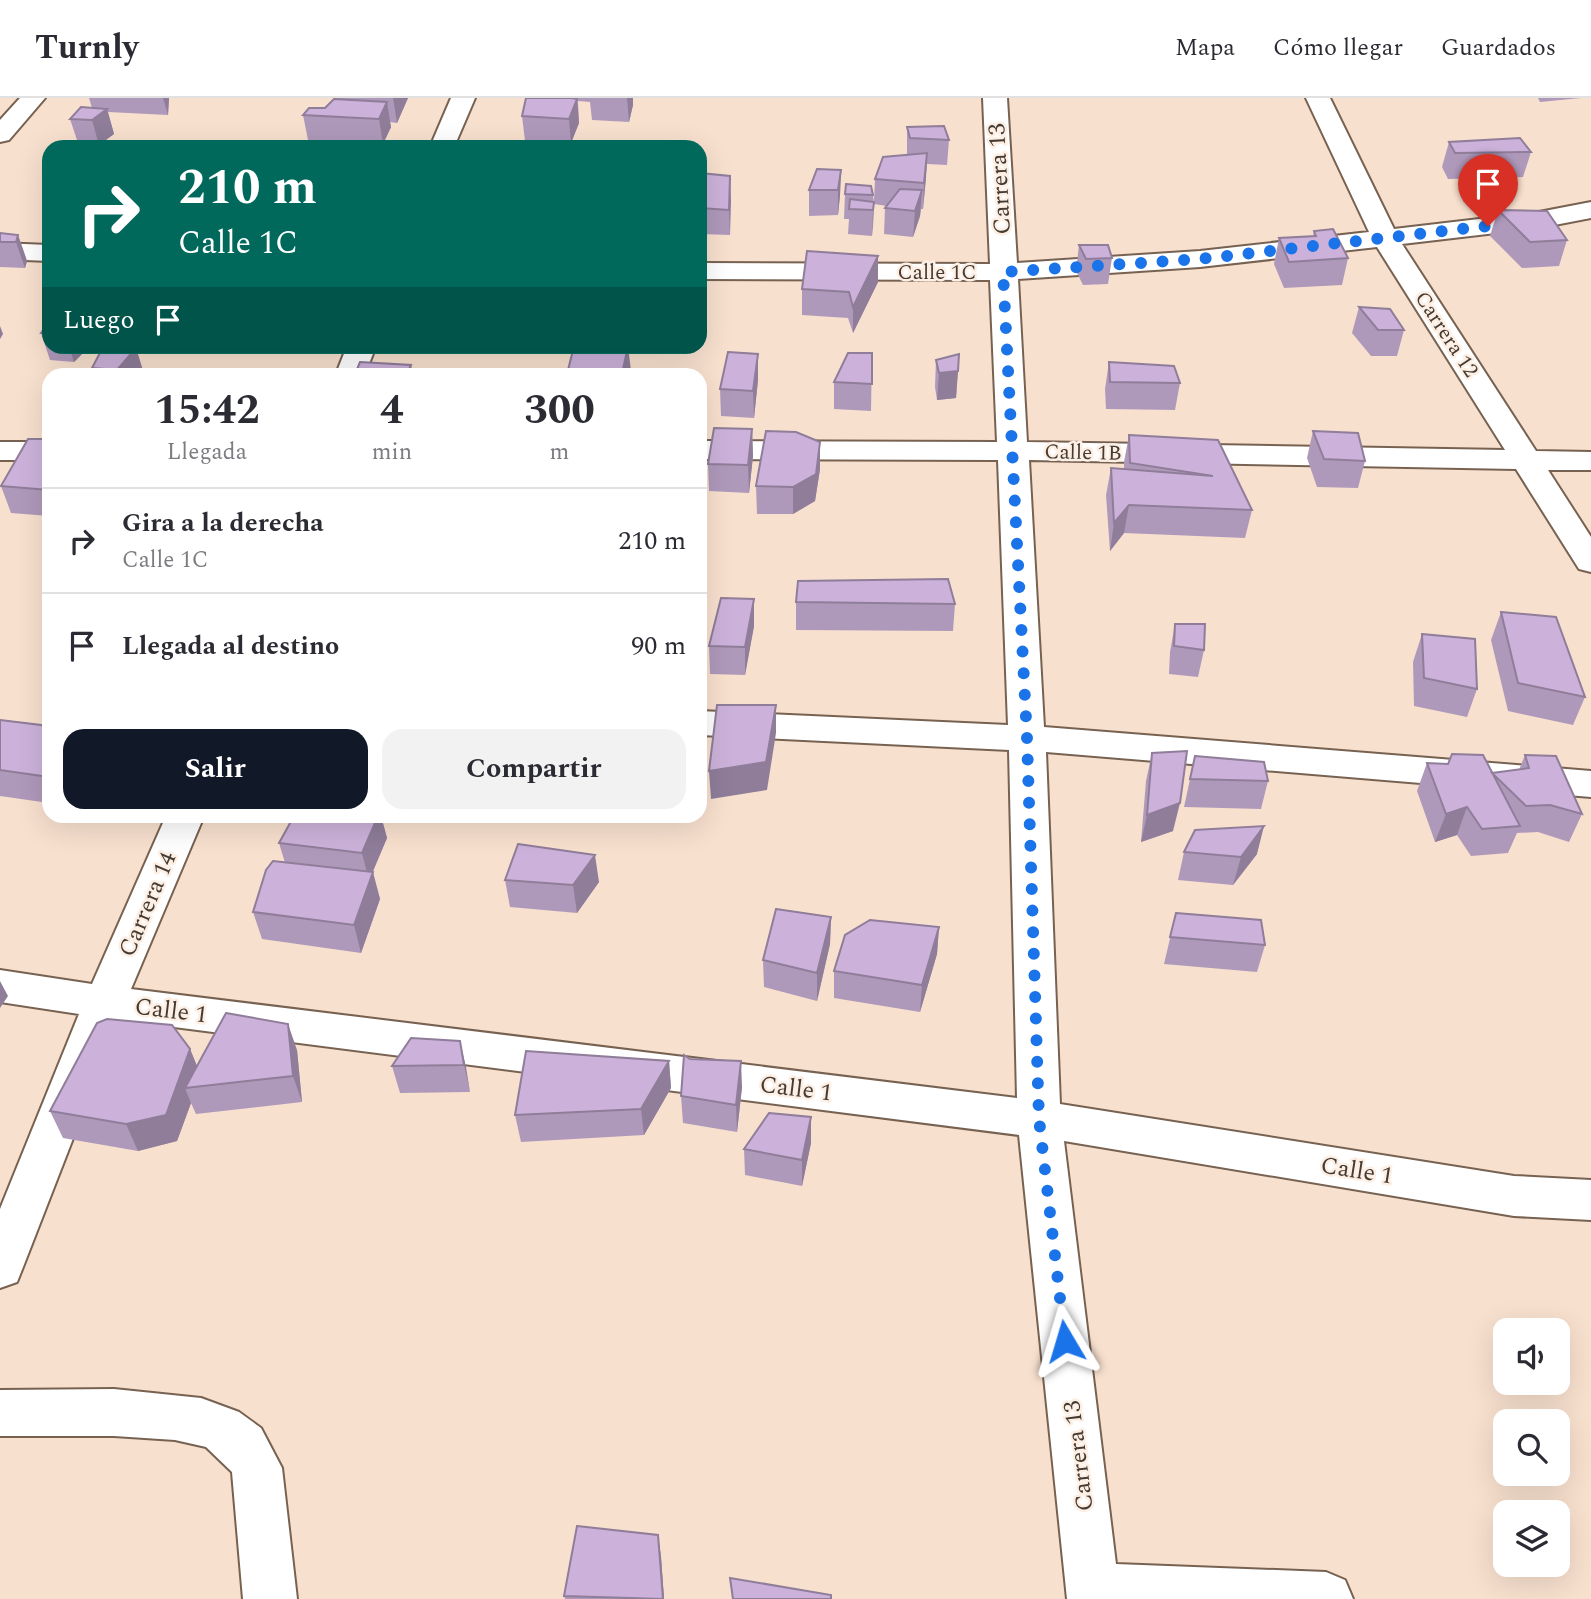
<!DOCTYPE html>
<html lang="es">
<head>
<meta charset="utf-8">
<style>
  :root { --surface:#fff; --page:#f2f2f3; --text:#2b2b33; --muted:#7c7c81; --line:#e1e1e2; --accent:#111827 }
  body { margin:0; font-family:Spectral,serif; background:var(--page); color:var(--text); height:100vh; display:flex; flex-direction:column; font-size:26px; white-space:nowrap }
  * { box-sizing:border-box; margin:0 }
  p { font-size:23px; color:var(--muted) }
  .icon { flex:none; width:38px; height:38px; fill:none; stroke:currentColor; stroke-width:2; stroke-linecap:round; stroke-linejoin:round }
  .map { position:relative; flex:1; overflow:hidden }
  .drawer { position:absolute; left:42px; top:270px; width:665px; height:455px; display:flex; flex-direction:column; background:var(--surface); border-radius:21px; box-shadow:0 7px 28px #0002 }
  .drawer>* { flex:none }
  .top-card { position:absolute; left:42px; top:42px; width:665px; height:214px; border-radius:21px; box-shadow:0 7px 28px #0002; background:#00695c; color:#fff; overflow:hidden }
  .controls { position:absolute; left:1493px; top:1220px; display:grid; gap:14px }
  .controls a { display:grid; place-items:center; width:77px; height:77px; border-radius:14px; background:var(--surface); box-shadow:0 7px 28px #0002; font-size:35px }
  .pin { position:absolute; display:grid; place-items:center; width:60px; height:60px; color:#fff; margin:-72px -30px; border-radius:50% 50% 50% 0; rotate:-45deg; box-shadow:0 0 7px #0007 }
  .pin .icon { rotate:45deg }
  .me { position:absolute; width:77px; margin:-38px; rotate:353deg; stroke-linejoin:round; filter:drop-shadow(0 0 5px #0008) }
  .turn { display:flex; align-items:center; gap:24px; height:147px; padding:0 21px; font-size:32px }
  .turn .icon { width:91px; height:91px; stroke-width:2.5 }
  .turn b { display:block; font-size:49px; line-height:60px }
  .then { display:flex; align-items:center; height:66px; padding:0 21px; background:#0003; gap:14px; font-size:26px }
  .eta { display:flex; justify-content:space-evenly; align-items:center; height:119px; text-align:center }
  .eta b { font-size:42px; font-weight:700; line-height:49px }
  .cta { display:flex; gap:14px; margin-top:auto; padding:14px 21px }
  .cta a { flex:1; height:80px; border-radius:21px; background:var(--accent); color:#fff; font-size:28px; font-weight:700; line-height:80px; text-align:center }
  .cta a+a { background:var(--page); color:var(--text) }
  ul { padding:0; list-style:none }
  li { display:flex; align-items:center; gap:21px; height:105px; padding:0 21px; border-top:2px solid var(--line) }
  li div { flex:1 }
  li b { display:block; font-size:26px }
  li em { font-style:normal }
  header { display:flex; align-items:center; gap:42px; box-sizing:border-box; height:98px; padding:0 35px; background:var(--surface); border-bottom:2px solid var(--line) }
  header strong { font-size:33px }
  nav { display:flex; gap:38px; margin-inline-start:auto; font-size:24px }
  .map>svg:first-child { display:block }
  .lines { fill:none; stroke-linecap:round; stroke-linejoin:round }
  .minor-casing { stroke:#776252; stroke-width:4 }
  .minor { fill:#fff; fill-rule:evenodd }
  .wall { fill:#af99bb }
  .shaded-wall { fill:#8f7d99 }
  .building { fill:#ccb2da; stroke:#8f7d99; stroke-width:2 }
  .route { stroke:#1a73e8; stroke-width:12; stroke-dasharray:0 21.6 }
  .labels { text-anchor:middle; stroke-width:5; stroke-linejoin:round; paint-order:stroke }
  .far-street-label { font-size:21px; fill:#443b33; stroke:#feefe4 }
  .street-label { font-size:24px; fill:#443b33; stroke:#feefe4 }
</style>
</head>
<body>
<header>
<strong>Turnly</strong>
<nav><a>Mapa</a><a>Cómo llegar</a><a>Guardados</a></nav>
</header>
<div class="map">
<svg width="1591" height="1501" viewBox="0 0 1591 1501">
  <rect width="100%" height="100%" fill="#f8e0ce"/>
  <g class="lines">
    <defs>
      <path id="minor" d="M20,0H45L9,42L0,44V22Z
        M451,0H475L454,49H430Z
        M983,0H1007L1017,165L1200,153L1369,134L1306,0H1330L1394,131L1539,114L1591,104V120L1539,130L1402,146L1536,353L1591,354V372H1548L1591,439V474L1579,471L1516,371L1029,362L1044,629L1591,673V699L1046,654L1060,1006L1514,1078L1591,1082V1122L1514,1118L1064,1043L1116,1466L1326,1474L1345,1482L1353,1501H1067L1019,1037L119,922L23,1169L17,1184L0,1190V1111L79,916L0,904V872L92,886L166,718H204L131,891L1017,1000L1009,652L700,637V613L1008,627L998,362L700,361V343L997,344L990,182L700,181V165L990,166ZM1377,149L1505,352L1027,344L1018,181L1200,169Z
        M0,145L49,147V163L0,161Z
        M347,248H376L365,276H336Z
        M0,344H49V362H0Z
        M114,1291L201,1300L239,1314L261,1330L282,1370L297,1501H243L232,1374L206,1349L175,1342L114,1338H0V1292Z"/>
    </defs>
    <use href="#minor" class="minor-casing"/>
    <use href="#minor" class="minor"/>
  </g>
  <path class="wall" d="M89,0H169L168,17L108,14L114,36L99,47L78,45L70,21L92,10Z
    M334,0H408L397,25L390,24L391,29L383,46L308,42L303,17L325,10L334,1Z
    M526,0H633V7L629,24L592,22L590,4L578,3L579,25L571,45L525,43L522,18Z
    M1538,0H1581L1540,4Z
    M907,29L949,42L947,67L927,66L923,111H921L920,118L913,139L884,136L885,110L887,108L874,106L872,138L848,136L849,121H844L845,96L873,97L874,104L875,81L907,57Z
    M1449,44L1531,54L1523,79L1448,81L1442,69Z
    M841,72L840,97L838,117L809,118V92Z
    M700,75L730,78V137L700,136Z
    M1498,112L1567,142L1559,168L1522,170L1490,138Z
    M1314,133L1348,160L1342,187L1284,190L1274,166L1279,140L1313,138Z
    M0,135L18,137L27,163L25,170L0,169Z
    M1079,147L1112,160L1108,186L1083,187L1076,173Z
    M878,184L853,235L848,220L802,217V191Z
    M1359,209L1404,232L1397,258H1371L1352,235Z
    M49,224V248H82L84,254L74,264L50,262L41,235Z
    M136,250L144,276H94L92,270Z
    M872,255L871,313L834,311V284Z
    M758,256V282L754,320L721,318L720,291Z
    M959,256L956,300L937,302L935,289L936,262Z
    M1109,264L1180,285L1175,312L1106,311L1105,291Z
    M752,331L753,358L749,395L709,393L708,366Z
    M1313,333L1365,363L1358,390L1317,389L1307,360Z
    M1129,337L1218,342L1252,412L1245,440L1124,435L1110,453L1106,397L1111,370L1124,371V364Z
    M49,341V418L11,415L1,388Z
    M820,344V371L815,403L793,416H757L756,388Z
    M754,501V528L745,577L710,576L709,548Z
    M796,504L955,506L953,533L796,532Z
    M1501,514L1585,599L1573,627L1508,613L1491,542Z
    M1175,526L1204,552L1198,579L1169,576L1170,554Z
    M1422,536L1477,591L1467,619L1414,608L1413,564Z
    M0,622L49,628V705L0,698Z
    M1152,655L1173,733L1141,744L1146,683Z
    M1525,657L1582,716L1569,744L1538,734L1517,735L1508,755L1471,758L1457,737L1435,744L1417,693L1427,665L1492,675L1519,672Z
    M1195,658L1268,683L1261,711L1184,709Z
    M294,718H381L387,740L372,774L380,801L361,855L262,841L253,814L285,765L279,745Z
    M1184,754L1257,756L1233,787L1178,782Z
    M505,782L599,784L577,815L510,809Z
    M1176,815L1265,847L1257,874L1164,866Z
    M831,819L830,846L817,903L764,889L763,862Z
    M939,829L937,856L920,914L834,900V873Z
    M460,943L470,994L400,995L392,968Z
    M190,951L197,968L297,952L302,1004L196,1016L191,1005L177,1043L138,1053L63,1040L50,1013Z
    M690,961L742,989L737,1034L683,1025L681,998Z
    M669,963L671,990L644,1037L521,1044L515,1017Z
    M811,1019V1045L802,1088L745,1077L744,1051Z
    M658,1437L661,1459L664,1501H565L564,1498Z"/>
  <path class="shaded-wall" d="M163,0H169L168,17Z
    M393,0H408L397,25Z
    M574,0H577L579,25L571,45L569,21Z
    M627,0H633V7L629,24Z
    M387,4L391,29L383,46L379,21Z
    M107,11L114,36L99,47L92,22Z
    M927,55L926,80L923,111L924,85Z
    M841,72L840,97L838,117V92Z
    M730,78L731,103L730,137L729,112Z
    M922,92L920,118L913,139L915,113Z
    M874,104L873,129L872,138L873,112Z
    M18,137L27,163L25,170L16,144Z
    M878,158V184L853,235V209Z
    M0,228L3,236L0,241Z
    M69,248H82L84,254L74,264Z
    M628,248L631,273L630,276H622Z
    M136,250L144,276H119L117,272Z
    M758,256V282L754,320L753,293Z
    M411,267L413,276H407Z
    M958,273L956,300L937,302L939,275Z
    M703,330L704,357L700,376V343Z
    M752,331L753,358L749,395L748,367Z
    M820,344V371L815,403L793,416V389Z
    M1129,407L1124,435L1110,453L1114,425Z
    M754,501V528L745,577V549Z
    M776,607V635L767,692L711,701L709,673Z
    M1180,705L1173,733L1141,744L1147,717Z
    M1467,709L1457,737L1435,744L1446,716Z
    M378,718H381L387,740L369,783L362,755Z
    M1264,728L1257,756L1233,787L1241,759Z
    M595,757L599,784L577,815L573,787Z
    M373,774L380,801L361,855L354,827Z
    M831,819L830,846L817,903V875Z
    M939,829L937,856L920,914L922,887Z
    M0,883L8,898L0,910Z
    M288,926L297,952L302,1004L293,978Z
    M460,943L466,969L470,994L464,967Z
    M190,951L201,978L185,990L191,1005L177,1043L138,1053L126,1026Z
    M669,963L671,990L644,1037L641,1011Z
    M741,963L742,989L737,1034L736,1007Z
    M811,1019V1045L802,1088V1062Z
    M658,1437L661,1459L664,1501H663Z"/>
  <path class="building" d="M526,0H571L577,1L569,21L522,18Z
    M334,1L387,4L379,21L303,17L309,10H325Z
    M81,9L107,11L92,22L70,21Z
    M944,28L949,42L910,40L907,29Z
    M1520,40L1531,54L1455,55L1449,44Z
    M927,55L924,85L875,81L883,59Z
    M817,71L841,72L838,92H809Z
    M700,75L730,78L729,112L700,110Z
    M846,86L871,88L873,97L845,96Z
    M900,91L922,92L915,113L885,110Z
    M850,101L874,104L873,112L849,111Z
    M1498,112L1547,113L1567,142L1530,144Z
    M1333,131L1348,160L1289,164L1279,140L1316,138L1314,133Z
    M0,135L18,137L16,144H0Z
    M1079,147H1108L1112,160L1086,161Z
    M807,153L878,158L853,209L849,194L802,191Z
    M1359,209L1390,211L1404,232H1378Z
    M49,224V236L41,235Z
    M574,248H628L622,276H567Z
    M103,249L136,250L117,272L92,270Z
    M728,254L758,256L753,293L720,291Z
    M848,255H872V286L834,284Z
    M959,256L958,273L939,275L936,262Z
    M360,264L411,267L407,276H355Z
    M1109,264L1174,268L1180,285L1110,284Z
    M700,329L703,330L700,343Z
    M714,330L752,331L748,367L708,366Z
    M766,333L796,334L820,344L816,376L793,389L756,388Z
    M1313,333L1358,335L1365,363L1324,361Z
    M1129,337L1218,342L1252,412L1129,407L1114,425L1111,370L1213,378L1130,365Z
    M28,341H49V392L1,388Z
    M948,481L955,506L796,504L798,483Z
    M721,500L754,501L745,549L709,548Z
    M1501,514L1556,519L1585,599L1518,585Z
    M1175,526H1205L1204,552L1174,548Z
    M1422,536L1475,541L1477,591L1424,580Z
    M717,607H776L766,664L709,673Z
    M0,622L49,628V679L0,672Z
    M1187,653L1180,705L1147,717L1152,655Z
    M1452,656L1483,657L1520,728L1482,731L1467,709L1446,716L1427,665L1448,666Z
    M1525,657L1556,658L1582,716L1550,707L1526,708L1492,675L1529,670Z
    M1195,658L1264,664L1268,683L1190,681Z
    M294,718H378L362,755L279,745Z
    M1264,728L1241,759L1184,754L1195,732Z
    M518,746L595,757L573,787L505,782Z
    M273,763L373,774L354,827L253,814L266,772Z
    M776,811L831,819L817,875L763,862Z
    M1176,815L1261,822L1265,847L1170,839Z
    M870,822L939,829L922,887L834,873L845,837Z
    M226,915L288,926L293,978L185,990Z
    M107,921L172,927L190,951L166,1017L126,1026L50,1013L97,925Z
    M411,940L460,943L464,967L392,968Z
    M526,953L669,963L641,1011L515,1017Z
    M684,957L690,961L741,963L736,1007L681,998Z
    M769,1015L811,1019L802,1062L744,1051Z
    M577,1428L658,1437L663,1501L564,1498Z
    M730,1480L831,1497V1501H733Z"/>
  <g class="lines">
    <path class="route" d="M1065,1243L1039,1021L1027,640L1003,174L1200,161L1488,128"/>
  </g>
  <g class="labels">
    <g class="far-street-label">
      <text x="937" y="181">Calle 1C</text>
      <text transform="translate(1447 236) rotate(57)" y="7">Carrera 12</text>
      <text transform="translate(1083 354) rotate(1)" y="7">Calle 1B</text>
    </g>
    <g class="street-label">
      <text transform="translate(999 81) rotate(-93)" y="8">Carrera 13</text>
      <text transform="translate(147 806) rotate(-67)" y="8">Carrera 14</text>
      <text transform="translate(171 912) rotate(7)" y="8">Calle 1</text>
      <text transform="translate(796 990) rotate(7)" y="8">Calle 1</text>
      <text transform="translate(1357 1072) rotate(9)" y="8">Calle 1</text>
      <text transform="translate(1078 1358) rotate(-97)" y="8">Carrera 13</text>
    </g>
  </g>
</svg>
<div class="controls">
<a><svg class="icon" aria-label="sound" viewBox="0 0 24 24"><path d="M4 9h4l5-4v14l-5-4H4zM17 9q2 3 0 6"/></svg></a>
<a><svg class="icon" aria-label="search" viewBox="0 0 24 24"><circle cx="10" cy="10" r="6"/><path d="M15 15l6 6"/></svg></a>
<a><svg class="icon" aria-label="layers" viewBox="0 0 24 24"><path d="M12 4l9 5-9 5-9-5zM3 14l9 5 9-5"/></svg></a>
</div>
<div class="pin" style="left:1488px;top:128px;background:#d93025"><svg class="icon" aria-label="arrive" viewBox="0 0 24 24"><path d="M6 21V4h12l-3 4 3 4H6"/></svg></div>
<svg class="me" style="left:1065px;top:1243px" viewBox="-20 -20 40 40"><path d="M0-17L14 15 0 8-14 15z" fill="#1a73e8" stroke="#fff" stroke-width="4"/></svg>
<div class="top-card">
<div class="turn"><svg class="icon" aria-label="right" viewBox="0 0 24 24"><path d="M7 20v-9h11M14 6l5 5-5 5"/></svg><div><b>210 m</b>Calle 1C</div></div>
<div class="then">Luego<svg class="icon" aria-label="arrive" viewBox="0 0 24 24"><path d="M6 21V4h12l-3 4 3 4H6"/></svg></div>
</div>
<section class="drawer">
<div class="eta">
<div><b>15:42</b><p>Llegada</p></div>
<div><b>4</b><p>min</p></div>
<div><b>300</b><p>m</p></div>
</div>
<ul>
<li><svg class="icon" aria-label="right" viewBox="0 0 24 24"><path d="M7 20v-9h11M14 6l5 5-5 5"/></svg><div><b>Gira a la derecha</b><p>Calle 1C</p></div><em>210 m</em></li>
<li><svg class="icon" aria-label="arrive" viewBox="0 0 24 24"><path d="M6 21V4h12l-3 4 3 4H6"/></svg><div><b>Llegada al destino</b></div><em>90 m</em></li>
</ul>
<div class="cta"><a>Salir</a><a>Compartir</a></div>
</section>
</div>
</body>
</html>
